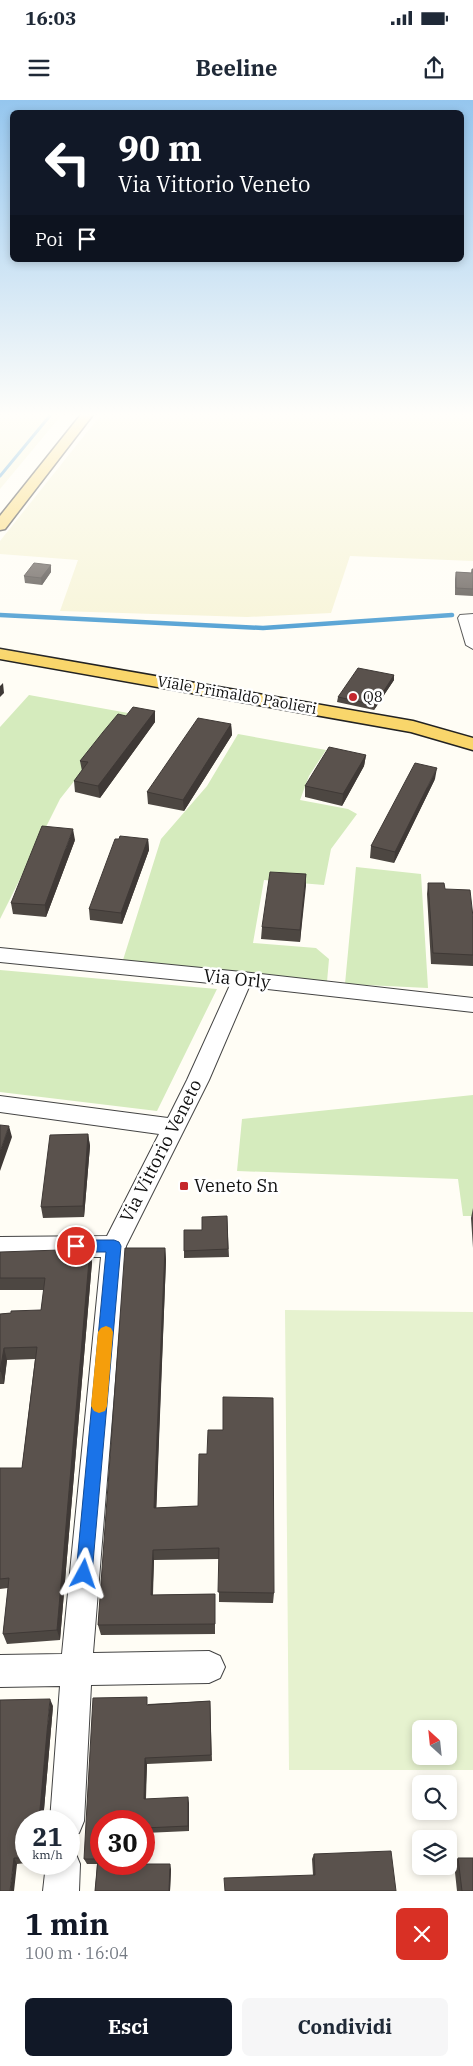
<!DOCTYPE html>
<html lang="it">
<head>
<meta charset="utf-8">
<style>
  :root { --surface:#fff; --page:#f6f6f7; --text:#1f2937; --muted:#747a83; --accent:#111827 }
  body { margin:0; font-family:"IBM Plex Serif",serif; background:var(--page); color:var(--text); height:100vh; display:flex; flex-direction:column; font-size:19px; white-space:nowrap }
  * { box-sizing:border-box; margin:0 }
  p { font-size:16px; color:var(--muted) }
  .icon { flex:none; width:28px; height:28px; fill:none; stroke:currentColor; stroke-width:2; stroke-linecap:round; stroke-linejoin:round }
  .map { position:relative; height:1791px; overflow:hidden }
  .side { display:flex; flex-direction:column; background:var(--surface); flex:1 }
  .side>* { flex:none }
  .guide { position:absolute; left:10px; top:10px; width:454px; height:152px; border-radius:8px; box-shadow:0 2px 8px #0003; background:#111827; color:#fff; overflow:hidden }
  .needle { width:32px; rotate:333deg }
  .fabs { position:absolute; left:412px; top:1620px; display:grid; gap:10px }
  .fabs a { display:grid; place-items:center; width:45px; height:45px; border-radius:8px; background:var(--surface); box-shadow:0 2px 8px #0003; font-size:25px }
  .speed { position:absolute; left:15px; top:1710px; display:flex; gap:10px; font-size:25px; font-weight:700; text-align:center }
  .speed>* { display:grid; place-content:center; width:65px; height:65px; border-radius:50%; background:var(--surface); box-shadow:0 2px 8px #0003; line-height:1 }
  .speed small { font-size:12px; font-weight:400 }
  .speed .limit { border:8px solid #d22; background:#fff; color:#111 }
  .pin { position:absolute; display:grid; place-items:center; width:42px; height:42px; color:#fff; margin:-21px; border:2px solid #fff; border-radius:50%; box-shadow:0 1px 5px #0007 }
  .me { position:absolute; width:55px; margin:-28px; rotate:5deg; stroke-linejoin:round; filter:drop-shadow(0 0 4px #0008) }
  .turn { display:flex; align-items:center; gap:18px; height:105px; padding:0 25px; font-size:22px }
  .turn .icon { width:65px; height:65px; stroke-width:2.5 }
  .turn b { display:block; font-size:35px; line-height:42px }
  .then { display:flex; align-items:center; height:48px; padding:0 25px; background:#0003; gap:10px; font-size:19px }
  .round { display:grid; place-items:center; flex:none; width:52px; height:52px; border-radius:8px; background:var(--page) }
  .headline { display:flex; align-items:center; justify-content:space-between; height:85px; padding:0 25px }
  h1 { font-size:30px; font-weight:800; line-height:38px; color:var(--accent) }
  .button { display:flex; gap:10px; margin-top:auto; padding:10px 25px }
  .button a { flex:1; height:58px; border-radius:8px; background:var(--accent); color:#fff; font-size:20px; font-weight:800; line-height:58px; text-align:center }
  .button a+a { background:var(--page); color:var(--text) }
  .status { display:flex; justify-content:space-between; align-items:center; height:35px; padding:0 25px; background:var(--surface); direction:ltr }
  .status svg { height:14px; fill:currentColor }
  header { display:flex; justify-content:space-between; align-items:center; height:65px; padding:0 25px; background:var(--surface); font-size:22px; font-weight:800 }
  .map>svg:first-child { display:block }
  .farmland { fill:#f6f3d4 }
  .green { fill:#d5ebbd }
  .pitch { fill:#e6f2cf; fill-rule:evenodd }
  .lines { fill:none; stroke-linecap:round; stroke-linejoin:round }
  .stream-far1 { stroke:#3f96cf; stroke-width:3 }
  .stream { stroke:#3f96cf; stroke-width:4.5 }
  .minor-casing { stroke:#444; stroke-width:2 }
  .major-casing { stroke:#222; stroke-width:3 }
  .minor { fill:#fff; fill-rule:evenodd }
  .major { fill:#f9d66b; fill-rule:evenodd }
  .wall { fill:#4d4742 }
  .shaded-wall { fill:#3f3936 }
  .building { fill:#5a524d; stroke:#3f3936 }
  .route { fill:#1a73e8; stroke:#114b97 }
  .slow { fill:#f59e0b }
  .poi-dot { fill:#c4262e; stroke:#fff; stroke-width:2 }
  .labels { text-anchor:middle; stroke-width:5; stroke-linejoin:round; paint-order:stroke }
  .far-street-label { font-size:15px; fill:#111; stroke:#fff }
  .far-poi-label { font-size:15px; fill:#111; stroke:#fff; text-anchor:start }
  .street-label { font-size:18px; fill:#111; stroke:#fff }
  .poi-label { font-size:18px; fill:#111; stroke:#fff; text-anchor:start }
</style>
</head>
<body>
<div class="status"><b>16:03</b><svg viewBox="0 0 49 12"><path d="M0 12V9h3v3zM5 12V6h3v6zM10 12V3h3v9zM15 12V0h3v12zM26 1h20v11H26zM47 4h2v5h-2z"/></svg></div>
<header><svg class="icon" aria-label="menu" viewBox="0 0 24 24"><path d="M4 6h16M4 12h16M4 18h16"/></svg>Beeline<svg class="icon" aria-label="share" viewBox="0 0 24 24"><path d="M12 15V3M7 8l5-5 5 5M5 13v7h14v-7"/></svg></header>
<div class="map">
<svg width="473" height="1791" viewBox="0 0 473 1791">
  <rect width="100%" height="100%" fill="#fffdf5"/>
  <path class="farmland" d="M0,312H64L0,389Z
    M103,312H473V461L350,456L331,513L247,517L60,511L78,460L0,454V441Z"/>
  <path class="green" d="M29,595L128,613L60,699L0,819V627Z
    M238,634L326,650L309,676L300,700L348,709L357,714L331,749L324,785L264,780L253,843L316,848L329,859L327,882L123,860L161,739L207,686Z
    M356,767L421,774L428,888L345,884Z
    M0,870L217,889L157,1011L0,992Z
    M473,995V1116H463L458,1079L237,1071L242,1019Z"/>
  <path class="pitch" d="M285,1210L473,1212V1670H289ZM421,1629H449V1656H421Z"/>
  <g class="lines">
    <path class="stream-far1" d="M0,376L53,312"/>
    <path class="stream" d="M0,515L263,528L452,515"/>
    <defs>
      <path id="minor" d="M473,514V549L466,545L458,518L460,515Z
        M0,848L242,872L473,898V912L249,887L209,980L126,1146L93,1553L209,1551L220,1556L225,1567L220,1578L209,1583L91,1585L84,1721L79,1733L69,1737V1721H50L60,1586L0,1587V1555L62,1554L101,1157H0V1137L107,1136L159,1034L0,1012V996L168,1018L187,980L230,885L0,862Z
        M69,1749L75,1752L80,1764L79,1791H43L46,1764H69Z"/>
      <path id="major" d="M83,312H95L5,429L0,430V416Z
        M0,549L413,621L473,638V650L411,632L0,559Z"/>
    </defs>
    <use href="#minor" class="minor-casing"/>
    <use href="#major" class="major-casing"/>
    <use href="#minor" class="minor"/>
    <use href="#major" class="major"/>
  </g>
  <path class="wall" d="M51,465V472L42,485L25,483L24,476Z
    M472,469H473V496L455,495V479L456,472L471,473Z
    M394,575V580L374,610L337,602L338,597Z
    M155,611V622L100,698L75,692L74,681L82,671L80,661L126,616Z
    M231,624L232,635L184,711L148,704L147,692Z
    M366,655L364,666L342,706L305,697V686Z
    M435,679L394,763L370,758L371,746Z
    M148,739L149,750L122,824L90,820L89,809Z
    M75,740L46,817L13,814L11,803Z
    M306,774L300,842L261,839L262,827Z
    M428,783L445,789L473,817V866L431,864L427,794Z
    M88,1034L90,1046L84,1117L43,1118L41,1107Z
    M473,1108V1148L471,1118Z
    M227,1116L229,1157L184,1158V1151L202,1130Z
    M165,1148L166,1160L156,1408L198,1406L274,1493L273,1503L219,1502V1459L154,1460L153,1495L215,1494V1534L101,1535L98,1525Z
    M0,1152L92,1162L60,1540L7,1544L3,1534L8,1488L0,1489V1368H22L35,1259L7,1260L4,1284H0V1214L11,1213L41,1210L44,1190H0Z
    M210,1601L212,1661L147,1664L146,1699L189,1703V1731L145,1733L144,1763V1721H101L144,1764L171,1769L170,1791H95L97,1764H87L84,1759L148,1604Z
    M53,1606L43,1721H26V1763L17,1764L0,1791Z
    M314,1754L396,1791L313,1775L312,1759Z
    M458,1758L473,1791H457L454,1763Z"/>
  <path class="shaded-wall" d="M51,465V472L42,485L41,478Z
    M394,575V580L374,610L375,605Z
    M3,583L4,593L0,597V586Z
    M155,611V622L100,698L98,686Z
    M231,624L232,635L184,711L183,700Z
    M366,655L364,666L342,706L343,694Z
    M437,668L435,679L394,763L395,752Z
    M73,729L75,740L46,817L45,805Z
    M148,739L149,750L122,824L121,813Z
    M306,774V786L300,842V830Z
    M9,1026L12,1037L0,1071V1052Z
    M88,1034L90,1046L84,1117L83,1106Z
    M165,1148L166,1160L156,1419L154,1408Z
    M90,1149L92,1162L60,1540L57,1530Z
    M4,1248L7,1260L4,1284L1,1272Z
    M153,1450L154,1460L152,1505L151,1495Z
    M50,1599L53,1606L43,1721H39Z
    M145,1658L147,1664L145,1705L144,1699Z
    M188,1697L189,1703V1731L188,1726Z
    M144,1730L145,1733L144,1763Z
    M14,1758L17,1764L14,1791H10Z
    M170,1764L171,1769L170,1791H169Z"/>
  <path class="building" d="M34,463L51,465L41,478L24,476Z
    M472,469H473V489L456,488V472L472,473Z
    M358,568L394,575L375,605L338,597Z
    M133,607L155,611L98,686L74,681L88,662L80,661L103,632L118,614L126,616Z
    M198,618L231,624L183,700L147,692Z
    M329,647L366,655L343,694L305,686Z
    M415,663L437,668L395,752L371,746Z
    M42,726L73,729L45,805L11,803Z
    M120,736L148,739L121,813L89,809L115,739H119Z
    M270,772L306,774L300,830L262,827Z
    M428,783H444L445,789L470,790L473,817V855L433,853Z
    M0,1025L9,1026L0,1052Z
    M88,1034L83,1106L41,1107L50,1035Z
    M227,1116L228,1149L184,1151V1130H202V1117Z
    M125,1148H165L154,1408L198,1406L199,1354H207L208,1330H223V1297L273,1298L274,1493L218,1492L219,1448L153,1450L151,1495L215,1494V1524L98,1525Z
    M90,1149L57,1530L3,1534L9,1478L0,1479V1368H22L37,1247L4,1248L0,1272V1214L11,1213V1211L41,1210L45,1178H0V1152Z
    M147,1597V1605L210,1601L211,1655L145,1658L144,1699L188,1697V1726L144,1728V1721H101V1764H170L169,1791H95L98,1759H84L93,1598Z
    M50,1599L39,1721H26V1758H14L10,1791H0V1600Z
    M391,1751L396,1791H225L224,1778L315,1775L314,1754Z
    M458,1758H473V1791H462Z"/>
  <linearGradient id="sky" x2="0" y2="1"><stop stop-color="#95c6ee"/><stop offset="0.56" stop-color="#fffefa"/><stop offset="1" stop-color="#fffefa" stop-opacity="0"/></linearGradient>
  <rect width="473" height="562" fill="url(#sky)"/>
  <path class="route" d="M76,1140H114L119,1142L121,1146L92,1474L90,1481L84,1483L78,1481L76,1474L106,1152H76L71,1150L69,1146L71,1142Z"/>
  <path class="slow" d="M106,1226L111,1228L113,1232L107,1306L105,1311L99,1313L94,1311L91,1306L98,1232L101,1228Z"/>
  <g class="poi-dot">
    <circle cx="353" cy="597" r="5"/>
    <rect x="179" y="1081" width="10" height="10" rx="2.5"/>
  </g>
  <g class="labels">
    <g class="far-street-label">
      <text transform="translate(237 595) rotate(10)" y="5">Viale Primaldo Paolieri</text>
    </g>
    <g class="far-poi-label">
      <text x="363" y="602">Q8</text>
    </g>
    <g class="street-label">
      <text transform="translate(237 879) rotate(6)" y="6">Via Orly</text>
      <text transform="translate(161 1051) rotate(-63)" y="6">Via Vittorio Veneto</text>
    </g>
    <g class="poi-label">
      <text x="194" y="1092">Veneto Sn</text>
    </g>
  </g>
</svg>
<div class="fabs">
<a><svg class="needle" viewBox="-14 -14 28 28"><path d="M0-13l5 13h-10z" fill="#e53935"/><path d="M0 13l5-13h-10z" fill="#747a83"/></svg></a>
<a><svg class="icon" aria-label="search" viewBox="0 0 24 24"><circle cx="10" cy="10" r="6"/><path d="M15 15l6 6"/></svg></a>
<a><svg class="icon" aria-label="layers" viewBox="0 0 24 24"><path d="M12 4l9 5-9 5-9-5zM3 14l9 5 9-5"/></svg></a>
</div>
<div class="speed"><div>21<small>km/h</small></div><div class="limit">30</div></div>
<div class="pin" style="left:76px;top:1146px;background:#d93025"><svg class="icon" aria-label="arrive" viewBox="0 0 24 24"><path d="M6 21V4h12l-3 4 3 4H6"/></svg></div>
<svg class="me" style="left:84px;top:1474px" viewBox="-20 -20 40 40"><path d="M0-17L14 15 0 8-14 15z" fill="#1a73e8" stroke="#fff" stroke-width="4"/></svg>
<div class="guide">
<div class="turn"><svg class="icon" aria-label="left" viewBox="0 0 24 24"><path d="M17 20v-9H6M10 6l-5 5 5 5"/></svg><div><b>90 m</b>Via Vittorio Veneto</div></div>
<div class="then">Poi<svg class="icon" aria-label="arrive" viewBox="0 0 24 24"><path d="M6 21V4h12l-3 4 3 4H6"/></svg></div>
</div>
</div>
<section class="side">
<div class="headline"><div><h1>1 min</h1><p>100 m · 16:04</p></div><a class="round" style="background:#d93025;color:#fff"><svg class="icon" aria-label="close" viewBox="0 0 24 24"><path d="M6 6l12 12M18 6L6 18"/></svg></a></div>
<div class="button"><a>Esci</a><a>Condividi</a></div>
</section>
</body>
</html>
